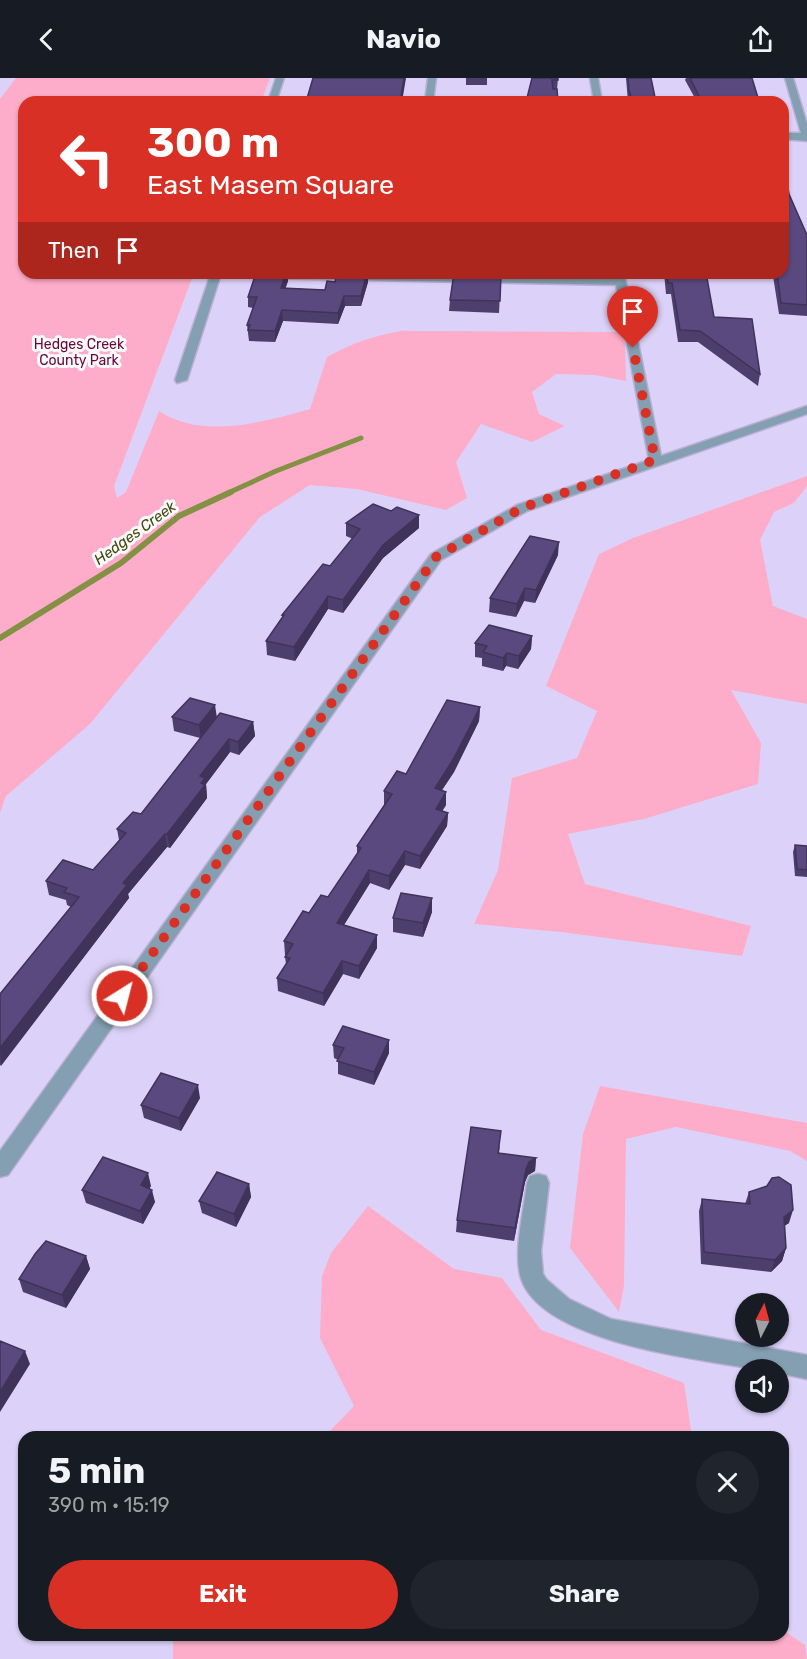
<!DOCTYPE html>
<html lang="en">
<head>
<meta charset="utf-8">
<style>
  :root { --surface:#171b24; --page:#20242c; --text:#f1f3f6; --muted:#9ea1a6; --accent:#d93025 }
  body { margin:0; font-family:Rubik,sans-serif; background:var(--page); color:var(--text); height:100vh; display:flex; flex-direction:column; font-size:22px; white-space:nowrap }
  * { box-sizing:border-box; margin:0 }
  p { font-size:20px; color:var(--muted) }
  .icon { flex:none; width:33px; height:33px; fill:none; stroke:currentColor; stroke-width:2; stroke-linecap:round; stroke-linejoin:round }
  .map { position:relative; flex:1; overflow:hidden }
  .details { position:absolute; left:18px; top:1353px; width:771px; height:210px; display:flex; flex-direction:column; background:var(--surface); border-radius:18px; box-shadow:0 2px 4px #0004 }
  .details>* { flex:none }
  .top-card { position:absolute; left:18px; top:18px; width:771px; height:183px; border-radius:18px; box-shadow:0 2px 4px #0004; background:#d93025; color:#fff; overflow:hidden }
  .needle { width:39px; rotate:6deg }
  .buttons { position:absolute; left:735px; top:1215px; display:grid; gap:12px }
  .buttons a { display:grid; place-items:center; width:54px; height:54px; border-radius:50%; background:var(--surface); box-shadow:0 2px 4px #0004; font-size:30px }
  .pin { position:absolute; display:grid; place-items:center; width:51px; height:51px; color:#fff; margin:-62px -26px; border-radius:50% 50% 50% 0; rotate:-45deg; box-shadow:0 0 6px #0007 }
  .pin .icon { rotate:45deg }
  .me { position:absolute; width:66px; margin:-33px; rotate:36deg; stroke-linejoin:round; filter:drop-shadow(0 0 4px #0008) }
  .turn { display:flex; align-items:center; gap:21px; height:126px; padding:0 30px; font-size:27px }
  .turn .icon { width:78px; height:78px; stroke-width:2.5 }
  .turn b { display:block; font-size:42px; line-height:51px }
  .then { display:flex; align-items:center; height:57px; padding:0 30px; background:#0003; gap:12px; font-size:22px }
  .round { display:grid; place-items:center; flex:none; width:63px; height:63px; border-radius:32px; background:var(--page) }
  .overview { display:flex; align-items:center; justify-content:space-between; height:102px; padding:0 30px }
  h1 { font-size:36px; font-weight:700; line-height:45px }
  .cta { display:flex; gap:12px; margin-top:auto; padding:12px 30px }
  .cta a { flex:1; height:69px; border-radius:36px; background:var(--accent); color:#fff; font-size:24px; font-weight:700; line-height:69px; text-align:center }
  .cta a+a { background:var(--page); color:var(--text) }
  header { display:flex; justify-content:space-between; align-items:center; height:78px; padding:0 30px; background:var(--surface); font-size:27px; font-weight:700 }
  .map>svg:first-child { display:block }
  .green { fill:#fdadc9 }
  .lines { fill:none; stroke-linecap:round; stroke-linejoin:round }
  .stream-far1 { stroke:#849044; stroke-width:5 }
  .stream { stroke:#849044; stroke-width:6 }
  .minor-casing { stroke:#b9b0d4; stroke-width:3 }
  .minor { fill:#849fb1; fill-rule:evenodd }
  .wall { fill:#4d3f6d }
  .shaded-wall { fill:#3f3359 }
  .building { fill:#5a497f; stroke:#3f3359; stroke-width:1.5 }
  .route { stroke:#d93025; stroke-width:10; stroke-dasharray:0 18 }
  .labels { text-anchor:middle; stroke-width:6; stroke-linejoin:round; paint-order:stroke }
  .far-park-label { font-size:14px; fill:#670738; stroke:#fafafa }
  .far-water-label { font-size:15px; font-style:italic; fill:#40480e; stroke:#fafafa }
</style>
</head>
<body>
<header><svg class="icon" aria-label="back" viewBox="0 0 24 24"><path d="M15 5l-7 7 7 7"/></svg>Navio<svg class="icon" aria-label="share" viewBox="0 0 24 24"><path d="M12 15V3M7 8l5-5 5 5M5 13v7h14v-7"/></svg></header>
<div class="map">
<svg width="807" height="1581" viewBox="0 0 807 1581">
  <rect width="100%" height="100%" fill="#dcd2f9"/>
  <path class="green" d="M16,0H270L261,24H24V195H194L114,408L117,420L126,414L159,333C203,362 263,344 310,331L327,279C352,265 373,258 401,253L617,254L625,260L626,303L595,297L556,296L532,314L539,336L565,348L532,364L481,346L456,384L467,420L446,432L357,411L310,407L260,439L90,646L6,718L0,735V21Z
    M807,398V408L794,425L774,434L760,462L773,528L807,541V626L731,612L761,665L758,706L644,741L568,756L585,806L751,848L742,878L561,854L474,846L498,792L512,700L577,680L597,633L546,608L599,476L633,460Z
    M600,1008L807,1045V1083L790,1073L676,1049L626,1061L624,1207L619,1234L570,1170L583,1056Z
    M368,1128L454,1191L502,1200L541,1252L684,1305L692,1359H324L354,1328L320,1260L322,1198L331,1175Z
    M783,1552L805,1567L807,1581H173V1557H783Z"/>
  <g class="lines">
    <path class="stream-far1" d="M228,415L276,393L361,360"/>
    <path class="stream" d="M0,560L121,485L179,438L231,414"/>
    <defs>
      <path id="minor" d="M276,0H284L276,24H268Z
        M428,0H436L433,24H425Z
        M590,0H598L602,24H594Z
        M785,0H793L807,46V63L783,61V55H801Z
        M211,195L615,201L614,195H624L661,378L807,328V336L527,433L441,482L8,1097L0,1099V1073L431,476L517,427L649,382L616,207L220,199L187,302L177,305L175,302Z
        M538,1096L546,1098L549,1105L541,1173L543,1196L547,1202L569,1221L611,1241L807,1277V1301L778,1295V1292H759C701,1281 537,1265 520,1197C514,1168 524,1133 527,1105L530,1098Z"/>
    </defs>
    <use href="#minor" class="minor-casing"/>
    <use href="#minor" class="minor"/>
  </g>
  <path class="wall" d="M313,0L402,24H306Z
    M466,0H487V7H466Z
    M532,0H558L557,12L558,24Z
    M626,0H651L656,24H628Z
    M686,0H752L759,24H697L685,2Z
    M789,116L807,157V238L779,236L773,198L774,195H783Z
    M256,195H288V203L285,210L325,212L335,204L337,195H371H368V204L361,228H345L338,246L283,243L275,264L249,263L247,247L253,230L248,229V219Z
    M454,195H501L499,235L449,233L450,222Z
    M664,195H697V200L714,239L760,296L758,308L698,264H678L671,216H666Z
    M346,445L419,450L383,480L343,535L328,531L295,583L267,577L266,563L282,540V537L330,488L353,461L346,458Z
    M558,477L535,525L524,523L516,539L489,534L490,520Z
    M532,558L531,571L518,591L506,588L503,593L482,588V580L475,579V565Z
    M480,629L479,643L454,694L442,712L446,727L442,733L448,735L447,748L420,791L405,787L389,812L370,805L344,847L377,870L359,901L343,896L324,928L278,913L277,900L286,886L285,879L286,877H285L284,863L309,835L328,819L357,776V768L384,727V713L406,696Z
    M172,639H217L253,644L255,658L239,677L230,674L206,706L207,720L170,770L167,769L128,816L129,820L0,988V916L71,829L67,827L66,822L49,817L46,803L93,792L119,762L117,751L141,736L200,660L174,653Z
    M795,767L807,768V799L795,798L793,774Z
    M432,820V834L423,859L393,854V840Z
    M333,967L389,975L374,1007L338,996V982L334,980Z
    M200,1020L181,1053L144,1040L141,1027Z
    M500,1067L499,1075L536,1080L535,1093L528,1097L525,1104L514,1163L456,1154L457,1142Z
    M249,1106L251,1119L236,1149L202,1135L199,1123Z
    M151,1108L149,1110L155,1124L143,1146L86,1125L82,1112Z
    M749,1114L789,1145L784,1148L786,1170L782,1183L771,1194L701,1186L699,1133L702,1121L745,1126Z
    M86,1178L90,1191L66,1230L23,1214L19,1201Z"/>
  <path class="shaded-wall" d="M404,0H406L402,24H400Z
    M286,195H288V203L282,221L281,210Z
    M368,195V204L361,228V218Z
    M344,218L345,228L338,246V235Z
    M282,232L283,243L275,264V253Z
    M419,437V450L383,480L343,535V522L383,467Z
    M559,464L558,477L535,525L536,512Z
    M525,510L524,523L516,539L517,526Z
    M328,518V531L295,583L294,569Z
    M532,558L531,571L518,591L519,578Z
    M507,575L506,588L503,593V580Z
    M215,627L217,640L201,660L199,647Z
    M480,629L479,643L454,694L434,724L435,710Z
    M253,644L255,658L239,677L238,664Z
    M229,661L230,674L206,706L207,720L170,770L167,756L200,698Z
    M446,714V727L435,745L436,731Z
    M448,735L447,748L420,791V778Z
    M165,756L167,769L128,816L129,820L1,988L0,970L123,805Z
    M405,773V787L389,812V798Z
    M369,792L370,805L337,858V845Z
    M432,820V834L423,859V845Z
    M377,857V870L359,901V888Z
    M342,883L343,896L324,928L323,915Z
    M389,962V975L374,1007V994Z
    M198,1007L200,1020L181,1053L179,1040Z
    M536,1080L535,1093L528,1097L525,1104L514,1163L515,1150L526,1091L529,1084Z
    M148,1095L151,1108L144,1120L141,1107Z
    M249,1106L251,1119L236,1149L234,1136Z
    M152,1112L155,1124L143,1146L140,1133Z
    M793,1132L789,1145L779,1151L784,1139Z
    M786,1170L782,1183L771,1194L775,1182Z
    M86,1178L90,1191L66,1230L62,1217Z
    M25,1273L30,1286L0,1334V1314Z"/>
  <path class="building" d="M313,0H404L400,24L330,22L329,24H306Z
    M532,0H558V2H552L553,11H557L558,24H526Z
    M628,0H651L656,24H632L629,12Z
    M690,0H752L759,23L702,24Z
    M783,80L789,116L807,157V227L781,225L777,195H783Z
    M256,195H286L281,210L325,212L327,203L335,204L337,195H367L361,218H344L338,235L282,232L275,253L248,252L250,247H247L257,219H248Z
    M454,195L501,196L500,223L450,222Z
    M667,195H697V200H707L714,239L752,241L760,296L700,253L680,252L672,205H668Z
    M373,426L391,433L397,429L419,437L383,467L343,522L328,518L294,569L266,563L284,537H282L323,486L330,488L360,451L346,445Z
    M530,458L559,464L536,512L525,510L517,526L490,520Z
    M489,547L532,558L519,578L507,575L503,580L483,574L487,568L475,565Z
    M190,620L215,627L199,647L172,639Z
    M447,622L480,629L454,680L435,710L446,714L436,731L448,735L420,778L405,773L389,798L369,792L337,845L377,857L359,888L342,883L323,915L277,900L290,880L285,879L293,866L284,863L303,833L309,835L321,817L328,819L361,770L357,768L392,716L384,713L397,693L406,696Z
    M220,635L253,644L238,664L229,661L200,698L205,700L201,705L205,707L167,756H165L123,805L127,807L0,970V916L79,819L64,814L67,810L46,803L63,782L93,792L126,755L117,751L133,734L141,736Z
    M795,767L807,768V792L797,791Z
    M401,815L432,820L423,845L393,840Z
    M343,948L389,962L374,994L337,983L344,970L333,967Z
    M161,995L198,1007L179,1040L141,1027Z
    M471,1049L501,1053L498,1075L536,1080L529,1084L526,1091L515,1150L457,1142Z
    M103,1079L148,1095L141,1107L152,1112L140,1133L82,1112Z
    M217,1094L249,1106L234,1136L199,1123Z
    M779,1099L791,1107L793,1132L784,1139L786,1170L775,1182L704,1174L702,1121L750,1126L749,1114L767,1108L772,1100Z
    M46,1163L86,1178L62,1217L19,1201L35,1176Z
    M0,1263L25,1273L0,1314Z"/>
  <g class="lines">
    <path class="route" d="M122,918L436,479L522,430L655,382L633,270"/>
  </g>
  <g class="labels">
    <g class="far-park-label">
      <text x="79" y="271">Hedges Creek<tspan x="79" dy="16">County Park</tspan></text>
    </g>
    <g class="far-water-label">
      <text transform="translate(135 455) rotate(-36)" y="5">Hedges Creek</text>
    </g>
  </g>
</svg>
<div class="buttons">
<a><svg class="needle" viewBox="-14 -14 28 28"><path d="M0-13l5 13h-10z" fill="#e53935"/><path d="M0 13l5-13h-10z" fill="#9ea1a6"/></svg></a>
<a><svg class="icon" aria-label="sound" viewBox="0 0 24 24"><path d="M4 9h4l5-4v14l-5-4H4zM17 9q2 3 0 6"/></svg></a>
</div>
<div class="pin" style="left:633px;top:270px;background:#d93025"><svg class="icon" aria-label="arrive" viewBox="0 0 24 24"><path d="M6 21V4h12l-3 4 3 4H6"/></svg></div>
<svg class="me" style="left:122px;top:918px" viewBox="-20 -20 40 40"><circle r="17" fill="#d93025" stroke="#fff" stroke-width="3"/><path d="M0-11L8 9 0 5-8 9z" fill="#fff"/></svg>
<div class="top-card">
<div class="turn"><svg class="icon" aria-label="left" viewBox="0 0 24 24"><path d="M17 20v-9H6M10 6l-5 5 5 5"/></svg><div><b>300 m</b>East Masem Square</div></div>
<div class="then">Then<svg class="icon" aria-label="arrive" viewBox="0 0 24 24"><path d="M6 21V4h12l-3 4 3 4H6"/></svg></div>
</div>
<section class="details">
<div class="overview"><div><h1>5 min</h1><p>390 m · 15:19</p></div><a class="round"><svg class="icon" aria-label="close" viewBox="0 0 24 24"><path d="M6 6l12 12M18 6L6 18"/></svg></a></div>
<div class="cta"><a>Exit</a><a>Share</a></div>
</section>
</div>
</body>
</html>
